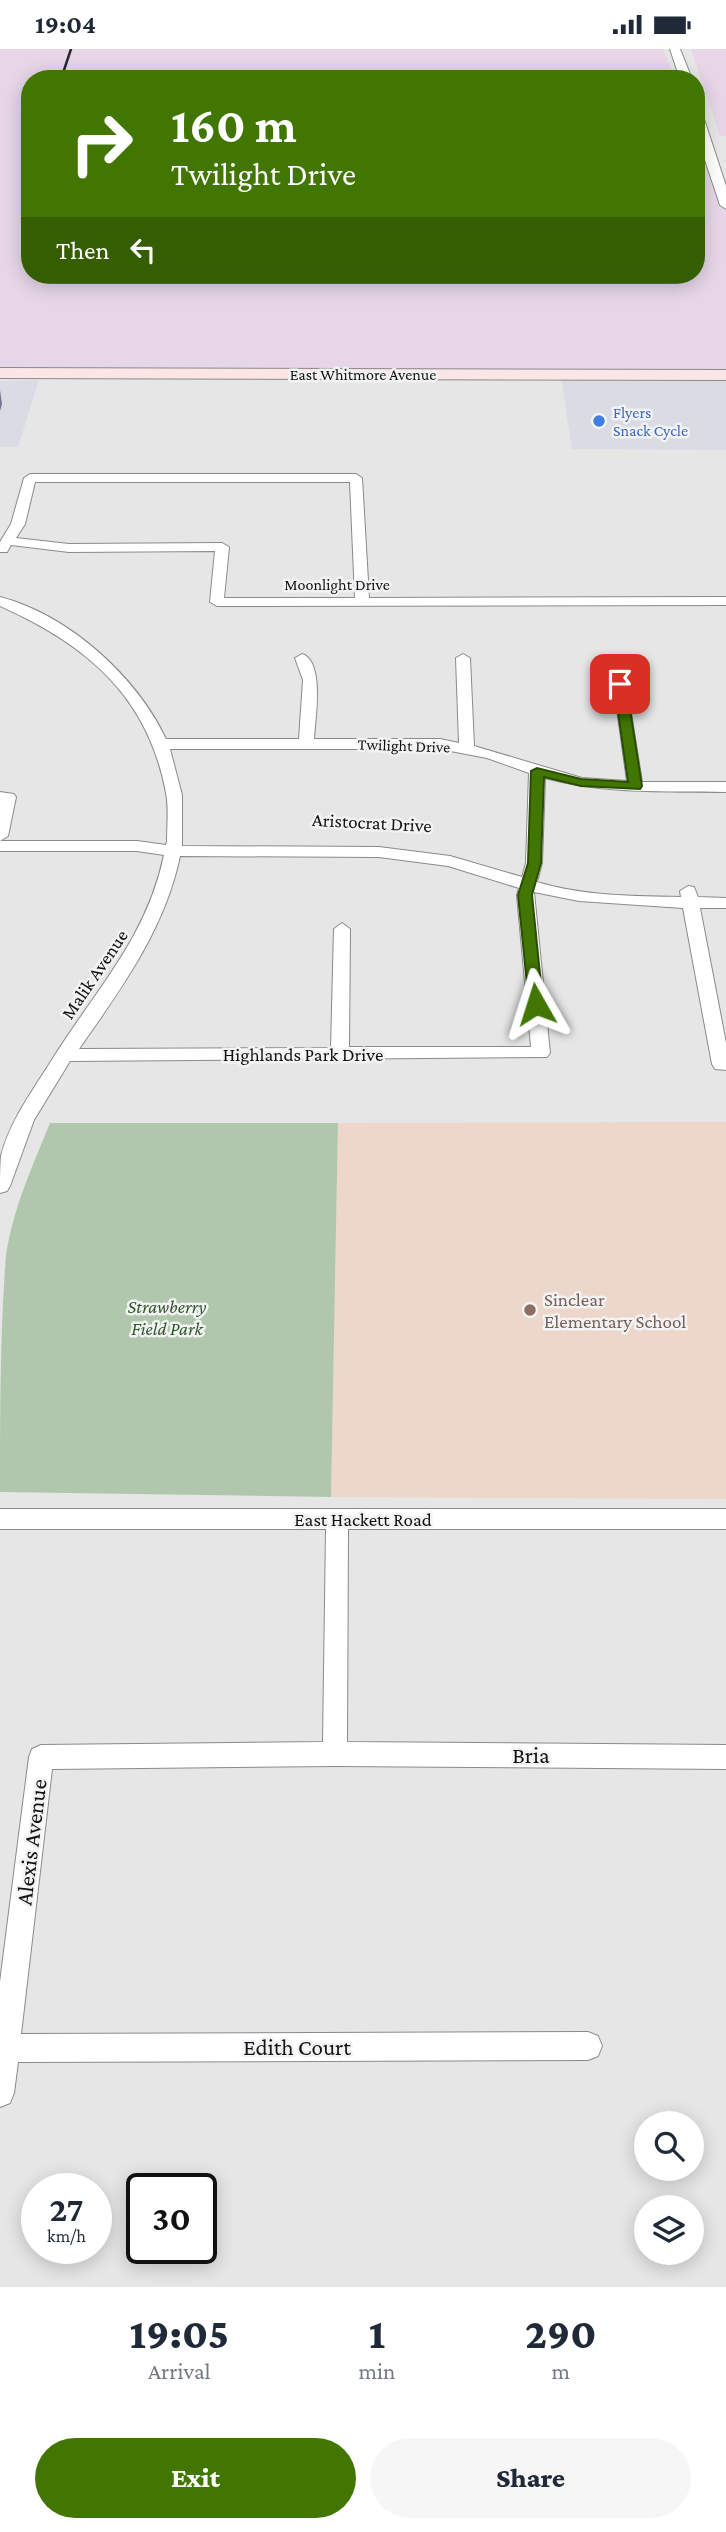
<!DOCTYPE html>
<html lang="en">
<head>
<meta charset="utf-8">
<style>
  :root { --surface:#fff; --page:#f6f6f7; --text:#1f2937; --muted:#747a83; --accent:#417602 }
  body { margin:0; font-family:"Crimson Pro",serif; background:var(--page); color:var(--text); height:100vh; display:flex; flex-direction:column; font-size:26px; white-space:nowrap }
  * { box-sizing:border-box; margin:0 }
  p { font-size:23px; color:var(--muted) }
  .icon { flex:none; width:38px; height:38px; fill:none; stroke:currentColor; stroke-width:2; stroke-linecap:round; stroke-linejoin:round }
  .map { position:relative; height:2238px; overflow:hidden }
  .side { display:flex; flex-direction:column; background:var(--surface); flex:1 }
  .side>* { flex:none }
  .banner { position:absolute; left:21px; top:21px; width:684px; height:214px; border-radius:28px; box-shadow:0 4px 18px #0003; background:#417602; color:#fff; overflow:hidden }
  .tools { position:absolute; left:634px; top:2062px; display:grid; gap:14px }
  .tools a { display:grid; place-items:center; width:70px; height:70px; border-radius:50%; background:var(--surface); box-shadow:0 4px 18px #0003; font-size:35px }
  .speed { position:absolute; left:21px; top:2124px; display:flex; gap:14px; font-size:35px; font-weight:700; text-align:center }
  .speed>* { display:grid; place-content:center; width:91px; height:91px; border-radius:50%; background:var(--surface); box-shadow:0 4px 18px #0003; line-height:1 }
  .speed small { font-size:18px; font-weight:400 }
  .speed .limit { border:4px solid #111; border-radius:10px; background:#fff; color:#111 }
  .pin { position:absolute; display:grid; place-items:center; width:60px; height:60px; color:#fff; margin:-30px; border-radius:14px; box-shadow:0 4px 10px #0006 }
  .me { position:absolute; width:77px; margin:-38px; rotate:354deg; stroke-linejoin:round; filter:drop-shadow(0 0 5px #0008) }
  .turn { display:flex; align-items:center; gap:24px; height:147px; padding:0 35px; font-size:32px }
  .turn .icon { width:91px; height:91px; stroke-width:2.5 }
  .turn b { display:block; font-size:49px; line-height:60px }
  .then { display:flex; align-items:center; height:66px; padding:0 35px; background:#0003; gap:14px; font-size:26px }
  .eta { display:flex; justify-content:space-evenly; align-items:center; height:119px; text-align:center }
  .eta b { font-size:42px; font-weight:800; line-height:49px }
  .action { display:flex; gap:14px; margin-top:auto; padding:14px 35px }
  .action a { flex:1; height:80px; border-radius:42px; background:var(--accent); color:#fff; font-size:28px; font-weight:800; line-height:80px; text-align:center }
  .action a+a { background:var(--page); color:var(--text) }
  .status { display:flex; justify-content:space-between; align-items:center; height:49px; padding:0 35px; background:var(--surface); direction:ltr }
  .status svg { height:19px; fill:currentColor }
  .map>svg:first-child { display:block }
  .built { fill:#dbdbe4 }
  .industrial { fill:#e6d6e8 }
  .education { fill:#edd7ca }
  .green { fill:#b1c7ad }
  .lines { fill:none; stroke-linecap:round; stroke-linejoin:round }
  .minor-casing { stroke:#8a8a8c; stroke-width:2 }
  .tertiary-casing { stroke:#8a8a8c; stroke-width:2 }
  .secondary-casing { stroke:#8a8a8c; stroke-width:2 }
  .minor { fill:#fff; fill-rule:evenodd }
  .tertiary { fill:#fff; fill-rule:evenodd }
  .secondary { fill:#fce5e6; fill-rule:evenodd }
  .rail { stroke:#292929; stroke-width:2.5 }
  .shaded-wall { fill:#7a7190 }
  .route { fill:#417602; stroke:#2a4d01; stroke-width:2 }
  .shop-dot { fill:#3f7fe0; stroke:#f3f3f5; stroke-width:2.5 }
  .education-dot { fill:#8d6e63; stroke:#f3f3f5; stroke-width:2.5 }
  .labels { text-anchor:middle; stroke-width:5; stroke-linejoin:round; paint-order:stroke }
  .far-street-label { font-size:16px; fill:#111; stroke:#f3f3f5 }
  .far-shop-label { font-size:16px; fill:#366cbe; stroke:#f3f3f5; text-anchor:start }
  .street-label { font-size:19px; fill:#111; stroke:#f3f3f5 }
  .education-label { font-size:19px; fill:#785e54; stroke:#f3f3f5; text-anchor:start }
  .park-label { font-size:19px; font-style:italic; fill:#2c5926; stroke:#f3f3f5 }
  .near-street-label { font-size:23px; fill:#111; stroke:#f3f3f5 }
</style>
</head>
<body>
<div class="status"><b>19:04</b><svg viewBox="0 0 49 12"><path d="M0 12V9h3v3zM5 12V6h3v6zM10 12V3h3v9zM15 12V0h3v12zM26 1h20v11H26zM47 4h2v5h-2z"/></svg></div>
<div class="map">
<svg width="726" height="2238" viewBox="0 0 726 2238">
  <rect width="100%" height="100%" fill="#e6e6e7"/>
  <path class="built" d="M561,329H726V401L572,400Z
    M39,331L18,398H0V332Z"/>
  <path class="industrial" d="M0,0H663L675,30H30V226H696L697,86L726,162V326L0,324Z
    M691,0H726V87H720Z"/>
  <path class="education" d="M726,1073V1450L331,1448L338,1074Z"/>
  <path class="green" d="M50,1074H338L331,1448L0,1443C0,1365 0,1283 6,1206C13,1160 32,1118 50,1074Z"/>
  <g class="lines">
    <defs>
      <path id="minor" d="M30,425H356L362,429L369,549L726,548V556L217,557L210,553L215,502L69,503L11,496L7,503H0V493L11,475L24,429ZM35,433H350L355,549H224L229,498L222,494L69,495L16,489L25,475Z
        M0,548C69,566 136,627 166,690H299L303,631L295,609L302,605C325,612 315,671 314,690H440L459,694L456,609L463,605L470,609L474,697L582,729L627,732L610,610L612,607H622L642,733H726V743C665,742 604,745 545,729L542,814L537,833C582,847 634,847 681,848L680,842L688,837L694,838L698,848L726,849V859H700L726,994V1021L715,1020L712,1015L683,859L579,852L534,843L550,1004L547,1008L70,1012L34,1071L10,1137L7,1142L0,1144C0,1133 0,1118 1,1107C10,1071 34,1040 53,1009C96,941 147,888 164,806L137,802H0V743L14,745L16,748L8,787L0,792H137L166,796L167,792C167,777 169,759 166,744C148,647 87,596 0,557ZM170,700H440L487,709L529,724L526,814L522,828L450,807L379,798L182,797V746ZM180,807L379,808L448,817L519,839L517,846L531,998H349L350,880L342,874L334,880L331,999L79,1000C121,940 165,880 180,807Z
        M0,1460H726V1480H348L347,1693L726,1696V1720L335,1717L52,1720L21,1985L588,1983L598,1987L602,1997L598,2007L588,2011L18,2013L14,2044L10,2054L0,2058V1933L29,1708L32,1700L41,1696L323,1693L326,1480H0Z"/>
      <path id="tertiary" d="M670,0H680L692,30H680Z
        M696,61L702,64L726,137V160L720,156L696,84Z"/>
      <path id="secondary" d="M0,319L726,321V331L0,329Z"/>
    </defs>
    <use href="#minor" class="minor-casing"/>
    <use href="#tertiary" class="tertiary-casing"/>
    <use href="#secondary" class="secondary-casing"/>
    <use href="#minor" class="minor"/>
    <use href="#tertiary" class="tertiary"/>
    <use href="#secondary" class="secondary"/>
    <path class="rail" d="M61,30L71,0"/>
  </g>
  <path class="shaded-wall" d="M0,341L2,355L0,362Z"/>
  <path class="route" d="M620,632L626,635L642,737L640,740L581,737L544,728L541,814L532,846L543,955L536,960L529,955L518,846L528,814L531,722L537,719L581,730L628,733L614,635Z"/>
  <circle class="shop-dot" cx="599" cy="372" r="7"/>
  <circle class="education-dot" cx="530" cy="1261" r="7"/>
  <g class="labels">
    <g class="far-street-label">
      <text x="363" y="331">East Whitmore Avenue</text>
      <text x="337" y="541">Moonlight Drive</text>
      <text transform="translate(404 696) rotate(2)" y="6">Twilight Drive</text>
    </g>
    <g class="far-shop-label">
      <text x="613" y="369">Flyers<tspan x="613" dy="18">Snack Cycle</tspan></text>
    </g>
    <g class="street-label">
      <text transform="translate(372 773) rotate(3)" y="7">Aristocrat Drive</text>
      <text transform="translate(94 925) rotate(-56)" y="7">Malik Avenue</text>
      <text x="303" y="1012">Highlands Park Drive</text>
      <text x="363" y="1477">East Hackett Road</text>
    </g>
    <g class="education-label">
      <text x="544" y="1257">Sinclear<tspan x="544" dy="22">Elementary School</tspan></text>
    </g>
    <g class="park-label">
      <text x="167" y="1264">Strawberry<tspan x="167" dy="22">Field Park</tspan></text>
    </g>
    <g class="near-street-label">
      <text x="531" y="1714">Bria</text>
      <text transform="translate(31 1793) rotate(-83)" y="8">Alexis Avenue</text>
      <text x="297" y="2006">Edith Court</text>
    </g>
  </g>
</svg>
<div class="tools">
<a><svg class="icon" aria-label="search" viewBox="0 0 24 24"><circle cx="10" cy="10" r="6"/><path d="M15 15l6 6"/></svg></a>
<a><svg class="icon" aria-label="layers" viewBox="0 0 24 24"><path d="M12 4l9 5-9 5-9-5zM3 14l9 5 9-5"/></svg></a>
</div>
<div class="speed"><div>27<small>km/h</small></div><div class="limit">30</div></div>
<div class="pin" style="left:620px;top:635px;background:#d93025"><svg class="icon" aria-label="arrive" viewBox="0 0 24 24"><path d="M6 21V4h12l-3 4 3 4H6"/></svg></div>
<svg class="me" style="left:536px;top:955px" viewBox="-20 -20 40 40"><path d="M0-17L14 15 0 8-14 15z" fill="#417602" stroke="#fff" stroke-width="4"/></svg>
<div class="banner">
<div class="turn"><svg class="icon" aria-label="right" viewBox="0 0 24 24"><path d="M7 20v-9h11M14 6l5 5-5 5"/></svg><div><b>160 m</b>Twilight Drive</div></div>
<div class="then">Then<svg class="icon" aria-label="left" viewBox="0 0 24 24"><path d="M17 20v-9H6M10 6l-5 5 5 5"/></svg></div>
</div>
</div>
<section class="side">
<div class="eta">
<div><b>19:05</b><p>Arrival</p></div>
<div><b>1</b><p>min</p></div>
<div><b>290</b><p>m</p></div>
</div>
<div class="action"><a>Exit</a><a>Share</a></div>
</section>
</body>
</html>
